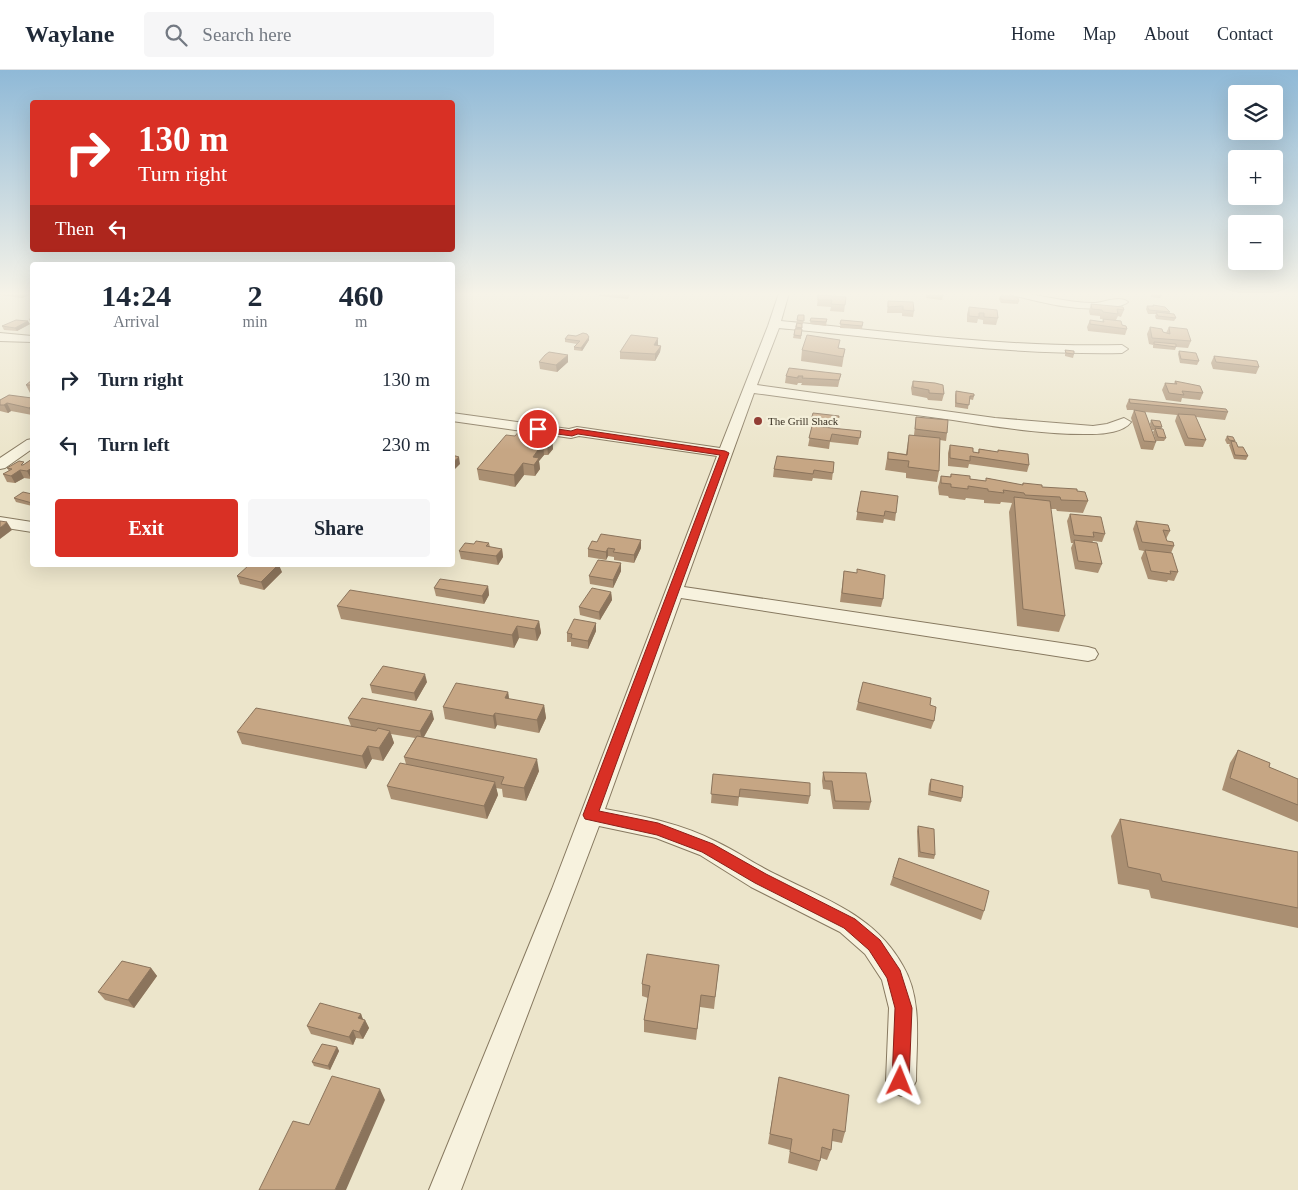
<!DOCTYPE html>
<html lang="en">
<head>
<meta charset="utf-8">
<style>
  :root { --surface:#fff; --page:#f6f6f7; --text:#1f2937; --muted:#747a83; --line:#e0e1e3; --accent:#d93025 }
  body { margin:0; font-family:"Times New Roman",serif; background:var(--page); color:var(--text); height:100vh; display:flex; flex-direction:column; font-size:19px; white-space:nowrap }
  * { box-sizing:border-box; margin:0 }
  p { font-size:16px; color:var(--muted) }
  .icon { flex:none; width:28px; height:28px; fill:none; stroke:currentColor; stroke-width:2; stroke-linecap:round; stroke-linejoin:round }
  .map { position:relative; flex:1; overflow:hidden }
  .panel { position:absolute; left:30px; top:192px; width:425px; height:305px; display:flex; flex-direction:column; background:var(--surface); border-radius:5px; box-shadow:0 5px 20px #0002 }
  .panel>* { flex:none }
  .top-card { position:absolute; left:30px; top:30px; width:425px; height:152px; border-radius:5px; box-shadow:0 5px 20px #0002; background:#d93025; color:#fff; overflow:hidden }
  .controls { position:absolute; left:1228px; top:15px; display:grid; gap:10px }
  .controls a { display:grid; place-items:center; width:55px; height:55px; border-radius:5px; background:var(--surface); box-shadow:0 5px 20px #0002; font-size:25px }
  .pin { position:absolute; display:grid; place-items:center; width:42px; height:42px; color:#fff; margin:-21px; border:2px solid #fff; border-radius:50%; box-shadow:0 1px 5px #0007 }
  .me { position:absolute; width:55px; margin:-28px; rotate:2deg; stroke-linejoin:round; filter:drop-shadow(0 0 4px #0008) }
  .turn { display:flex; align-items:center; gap:18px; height:105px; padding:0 25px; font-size:22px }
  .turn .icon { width:65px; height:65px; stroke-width:2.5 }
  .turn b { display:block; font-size:35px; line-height:42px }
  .then { display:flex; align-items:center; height:48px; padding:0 25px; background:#0003; gap:10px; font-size:19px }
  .eta { display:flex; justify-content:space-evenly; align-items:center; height:85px; text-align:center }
  .eta b { font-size:30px; font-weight:600; line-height:35px }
  .primary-button { display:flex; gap:10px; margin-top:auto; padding:10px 25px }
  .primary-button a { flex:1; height:58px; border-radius:5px; background:var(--accent); color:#fff; font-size:20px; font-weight:600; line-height:58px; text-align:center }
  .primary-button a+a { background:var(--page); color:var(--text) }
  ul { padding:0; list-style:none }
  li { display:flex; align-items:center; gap:15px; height:65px; padding:0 25px }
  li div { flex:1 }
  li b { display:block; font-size:19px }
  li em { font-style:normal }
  header { display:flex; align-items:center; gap:30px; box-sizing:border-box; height:70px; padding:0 25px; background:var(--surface); border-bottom:1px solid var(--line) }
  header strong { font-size:24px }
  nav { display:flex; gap:28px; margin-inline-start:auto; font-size:18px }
  .search { width:350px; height:45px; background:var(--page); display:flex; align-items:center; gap:12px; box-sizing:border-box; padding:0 18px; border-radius:5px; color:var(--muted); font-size:19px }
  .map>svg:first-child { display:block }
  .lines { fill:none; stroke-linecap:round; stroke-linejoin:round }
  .minor-casing { stroke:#877960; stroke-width:2 }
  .minor { fill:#f7f2de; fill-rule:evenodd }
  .wall { fill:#aa8f72 }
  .shaded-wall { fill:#8b745c }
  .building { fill:#c6a684; stroke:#8b745c }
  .route { fill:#d93025; stroke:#8d1f18 }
  .poi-dot { fill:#923e35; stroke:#f4efda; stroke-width:2 }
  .labels { text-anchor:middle; stroke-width:4.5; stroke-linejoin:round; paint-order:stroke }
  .far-poi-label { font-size:11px; fill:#393022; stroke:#f4efda; text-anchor:start }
</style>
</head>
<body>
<header>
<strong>Waylane</strong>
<div class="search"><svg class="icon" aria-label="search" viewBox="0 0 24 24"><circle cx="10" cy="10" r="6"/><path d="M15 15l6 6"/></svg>Search here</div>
<nav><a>Home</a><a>Map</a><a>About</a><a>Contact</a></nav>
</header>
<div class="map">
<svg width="1298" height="1120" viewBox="0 0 1298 1120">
  <rect width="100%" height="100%" fill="#ece5cb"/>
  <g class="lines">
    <defs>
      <path id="minor" d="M779,223H789L781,251C895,262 1007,278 1122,275L1128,279L1122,283C1007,285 893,269 779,258L757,315L995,348L1093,356L1107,354L1124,348L1131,352C1124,362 1104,364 1092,364C1046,365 998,357 953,350C886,341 820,332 754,323L684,517L1088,577L1095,579L1098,584L1095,589L1088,591L681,528L605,739C643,746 683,754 717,772C738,782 756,795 777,805C826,830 875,845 903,896C923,930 916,973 916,1011L911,1021L901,1026L891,1021L886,1011L889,938L882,910L865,884L840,862L751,817L700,785L656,768L599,756L461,1120H429L552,819L717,386L579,366L571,368L452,351V343L569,359L577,357L720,378L768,256Z
        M1011,223C1039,223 1067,234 1095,233C1105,232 1121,225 1128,232C1124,236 1117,236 1110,237C1077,242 1044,233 1012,225Z
        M0,263L32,266V272L0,271Z
        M32,369V379L5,398L0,399V388L27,370Z
        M0,447L32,452V462L0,457Z"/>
    </defs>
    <use href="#minor" class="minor-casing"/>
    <use href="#minor" class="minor"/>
  </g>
  <path class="wall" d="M0,223H32L22,228L0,225Z
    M599,223H630V225L628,229L599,226Z
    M926,223H937L943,226L942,230L926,228Z
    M1150,223H1161L1162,225L1160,228L1151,227Z
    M818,225L846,227L844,242L830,241L831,237L817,236Z
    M1000,226L1019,231L1018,234L1001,233L999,229Z
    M888,231L914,241L913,247L902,246V243H887Z
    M1091,234L1124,240L1121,247L1118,246L1116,250L1127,259L1125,265L1088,261L1087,257L1090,250L1102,252L1103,249H1100V246L1090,245L1089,241Z
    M1153,235L1170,242L1169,244L1176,248L1174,251L1156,249L1155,246L1156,244H1148L1146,239L1147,236H1152Z
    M969,237L998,248L996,255L983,254V250L978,249L977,253L967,252V244Z
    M798,245H804L803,254H802L801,269L793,268Z
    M32,247V256L29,249Z
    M811,248L827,249L826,256L810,254Z
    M841,250L863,252L862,259L840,258Z
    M30,254L17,261L4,260L2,256Z
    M1150,257L1166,263L1169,257L1191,271L1188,278L1176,277L1175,280L1153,278V275L1149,274L1147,264Z
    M576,266L589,270L582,281L574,280V277L577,274L565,272V269Z
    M658,275L661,276L660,282L655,291L620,289V282Z
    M839,278L845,279L842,297L801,291L802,280Z
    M1065,280L1074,284L1073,288L1065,286Z
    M1179,281L1199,291L1197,295L1180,293L1178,284Z
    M1214,286L1259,297L1256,304L1213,299L1211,293Z
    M539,292H568L557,302L540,299Z
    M841,304L838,317L801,315L802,313H798L797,315L785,313L786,306Z
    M32,310V326L31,325L26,315Z
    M913,311L944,324L942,331L928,330L927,328L912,325L911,318Z
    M1175,311L1203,323L1200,330L1182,328L1181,332L1166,330L1162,320L1165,313L1174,314Z
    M956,321L974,326L973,330L969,329L968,339L955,337V325Z
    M32,328V345L11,341L8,343L0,341V330Z
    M1129,329L1228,342L1225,350L1196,347L1206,370L1203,377L1185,376L1175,351L1177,345L1145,342L1156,372L1153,380L1141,379L1131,348L1134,340H1127L1126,336Z
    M839,346L838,357L811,354V350Z
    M916,347L947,363L946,371L940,370L939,401L937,412L906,408V403L885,400L888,382L906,384L909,365H914Z
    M1151,350L1162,357L1161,359L1166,368L1164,371H1156L1153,362L1154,360H1152L1150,354Z
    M812,356L861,361L858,375L830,372L829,379L808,376Z
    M537,362V366L552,368L553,379L548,385H544L539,391L540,399L535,406L524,405L515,417L479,410L477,399L515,366Z
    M1227,366L1235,371L1234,372L1238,377L1248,386L1246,390L1234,389L1229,375L1230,374H1227L1225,370Z
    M950,375L973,382L978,383L979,379L998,382V380L1029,395L1027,402L969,394L968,398L948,396V383Z
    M32,389V408L31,409L24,408L15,413L7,412L3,404L9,401L7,398L25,394Z
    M834,392L832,410L813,408L812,411L773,407L774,399Z
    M951,404L970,409L986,411V408L1022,415L1023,413L1042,417L1077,421L1088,431L1083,443L1057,441L1056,439H1050L1065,546L1059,562L1017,556L1009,442L1012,433L1001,432L1000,434L984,433V430L966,428L965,430L949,428L948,426L939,425L938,417L941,406L950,407Z
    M861,421L896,443L895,451L884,449L883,453L856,450Z
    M32,424V436L16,432L14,428Z
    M1070,444L1105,464L1102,472L1093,471L1092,473L1102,494L1098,503L1075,499L1071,478L1073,473H1071L1067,451Z
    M1136,451L1170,461L1166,469L1167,471L1174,476L1171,483L1178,502L1174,511L1168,510L1167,512L1148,509L1141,488L1144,481L1139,480L1133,459Z
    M641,470V478L634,493L614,490V487L608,486L606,490L588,487V479L597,472Z
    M489,473L490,477L502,479L503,487L498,495L461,489L459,481L474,474Z
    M621,493V501L613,518L590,514L589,506Z
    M844,501L883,529L881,537L840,532Z
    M282,502L264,520L240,514L237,506Z
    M488,516L489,525L484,534L436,526L434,518Z
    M611,522L612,530L600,550L580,545L579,537Z
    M337,536L539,551L541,563L537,571L519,568L514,578L341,549Z
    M596,553V561L588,579L571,576V572H567V563Z
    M427,612L416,631L372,623L370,615Z
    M508,622L509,629L544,635L546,648L539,663L497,655L495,659L445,649L443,637Z
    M858,632L930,635L934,651L931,659L856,640Z
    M348,648L434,649L424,667L539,701L526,731L503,727L502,719L496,718L498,725L487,749L391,729L387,716L406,694L404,687L415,668L391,664L394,673L383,691L372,689L366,699L242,674L237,662L351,656Z
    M1238,680L1269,697L1298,709V752L1222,720L1230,693Z
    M823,702L871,732L869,740L833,739L830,720L823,719L822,711Z
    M713,704L810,726L808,734L739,727L738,736L711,733Z
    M931,709L962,728L961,732L928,725L929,714Z
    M1120,749L1298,782V858L1151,828L1149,820L1118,814L1111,766Z
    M918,756L935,785L934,789L918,787L917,761Z
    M899,788L984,841L981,850L890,815Z
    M719,895L714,939L700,937L696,970L644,962V950L648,928L642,926V914Z
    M151,898L157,906L134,938L105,930L98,922Z
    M361,944L363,950H365L369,958L363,969L356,968L353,975L311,964L307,956Z
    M337,977L339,981L330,1000L314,996L312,992Z
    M779,1007L845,1062L842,1073L832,1071L831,1080L827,1090L821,1088L817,1101L788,1093L790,1080L768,1074Z"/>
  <path class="shaded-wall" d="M20,223H32V224L22,228Z
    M28,251L30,254L17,261L15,258Z
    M589,267V270L582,281L581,278Z
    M658,268V275H654Z
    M661,276L660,282L655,291V284Z
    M568,285V292L557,302L556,295Z
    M7,333L11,341L8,343L4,335Z
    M32,336V345L29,338Z
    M552,368L553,379L548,385L547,374Z
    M543,373L544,385L539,391L540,399L535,406L533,387Z
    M459,387L460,394L452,402V393Z
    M523,393L524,405L515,417L514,405Z
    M32,398V408L31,409L27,401Z
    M20,400L24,408L15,413L11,406Z
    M7,452L12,460L0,469V458Z
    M641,470V478L634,493V485Z
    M608,478V486L606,490V482Z
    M502,479L503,487L498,495L496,486Z
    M621,493V501L613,518V510Z
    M278,495H279L282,502L264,520L261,512Z
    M488,516L489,525L484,534L482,526Z
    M611,522L612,530L600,550L599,542Z
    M539,551L541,563L537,571L535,559Z
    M596,553V561L588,579V571Z
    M517,556L519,568L514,578L512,565Z
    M425,604L427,612L416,631L414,623Z
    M508,622L510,635L505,628Z
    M544,635L546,648L539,663L537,650Z
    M432,641L434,649L422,670L420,661Z
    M495,643L497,655L495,659L493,646Z
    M390,661L394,673L383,691L379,678Z
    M368,676L372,689L366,699L362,686Z
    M537,689L539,701L526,731L524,718Z
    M495,712L498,725L487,749L484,736Z
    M151,898L157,906L134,938L128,930Z
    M361,944L364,952L358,948Z
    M365,950L369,958L363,969L359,962Z
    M353,960L356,968L353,975L349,967Z
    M337,977L339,981L330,1000L328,996Z
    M380,1019L385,1030L346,1120H335Z"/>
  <path class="building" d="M601,223H629L628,225Z
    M927,223L943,224V226L927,225Z
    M1152,223H1161L1162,225L1153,224Z
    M818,225L846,227L845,235L831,234L832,230H818Z
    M1000,226H1011L1018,228L1019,231L1002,230Z
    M888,231L913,232L914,241L903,240V236L888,237Z
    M1091,234L1123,237L1124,240L1117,239L1118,244L1103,242L1102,240L1092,239Z
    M1153,235L1165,237L1170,242L1149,240L1147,236H1154Z
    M969,237L997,240L998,248L984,247V243H979V247L969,246Z
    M1156,242L1174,244L1176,248L1158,246Z
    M798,245H804V251L797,250Z
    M811,248L827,249L826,252L810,251Z
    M1103,249L1121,251L1122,255L1126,256L1127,259L1090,254V250L1104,252Z
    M16,250L28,251L15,258L2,256Z
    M841,250L863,252L862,256L840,254Z
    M797,253L802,254V258L796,257Z
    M1150,257L1162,259L1163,262L1170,264L1169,257L1187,259L1191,271L1152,268Z
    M795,259H802L801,266L794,265Z
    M583,263L587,264L589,267L581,278L574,277L580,271L565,269L568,265L576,266Z
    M631,265L658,268L654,275L661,276L655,284L620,282Z
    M807,265L840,270L838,278L845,279L843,287L802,280Z
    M1154,272L1176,274V277L1154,274Z
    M1065,280L1074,281V284L1066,283Z
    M1179,281L1196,283L1199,291L1181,289Z
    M549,282L568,285L556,295L539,292L545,285Z
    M1214,286L1257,291L1259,297L1216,292Z
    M789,298L841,304L839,310L802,308L803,306H798V308L786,306Z
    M32,310V315H26Z
    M913,311L935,313L943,315L944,324L929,323V320L913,317Z
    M1175,311L1200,316L1203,323L1182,321L1184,325L1169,323L1165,313L1177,314Z
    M956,321L974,324V326H970L969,335L956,333Z
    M9,325L32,328V336L29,338L7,333L4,335H0V330Z
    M1129,329L1226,339L1228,342L1130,333Z
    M1134,340L1145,342L1156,372L1144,371Z
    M813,343L839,346L838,353L811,350Z
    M1178,344L1195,345L1206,370L1188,368Z
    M916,347L948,350L947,363L915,359Z
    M1151,350L1160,351L1162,357L1154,356Z
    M812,356L861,361L860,368L832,364L830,371L809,368Z
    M1155,358L1163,359L1166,368L1158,367Z
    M520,360L537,362L534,365L552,368L547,374L543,373L533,387L539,388L534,395L523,393L514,405L477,399L506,365L515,366Z
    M909,365L940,368L939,401L908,397L909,391L888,389V382L907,385Z
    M1227,366L1233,367L1235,371L1229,370Z
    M1231,371L1236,372L1238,377H1243L1248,386L1235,385Z
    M950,375L973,378V382L979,383V379L998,382V380L1028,384L1029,395L970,386V391L950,388Z
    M452,385L459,387L452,393Z
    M777,386L834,392L833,403L814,400L813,404L774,399Z
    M32,389V398L27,401L20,400L11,406L3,404L12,399L7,398L19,391L24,392L21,395H23Z
    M951,404L970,406V409L986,411V408L1023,415V413L1042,415V417L1077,419V421L1085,422L1088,431L1061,430L1060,427L1025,425L1024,423L1003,420L1004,423L988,421V419L968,416V419L951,417V414L941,413V406L951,407Z
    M861,421L898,426L896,443L885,441L884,446L857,442Z
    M23,422L32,424V433L14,428Z
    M1014,427L1050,431L1065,546L1023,539Z
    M1070,444L1101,447L1105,464L1093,462L1094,467L1074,465Z
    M0,451L7,452L0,458Z
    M1136,451L1168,455L1170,461L1163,460L1167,471L1173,472L1174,476L1142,472Z
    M601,464L641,470L634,485L613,482L615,479L608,478L606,482L588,479L592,471L597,472Z
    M1074,470L1097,473L1102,494L1078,491Z
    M476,471L489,473L486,476L502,479L496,486L459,481L465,473L474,474Z
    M1145,480L1172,483L1178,502L1170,501L1171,504L1151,501Z
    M598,490L621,493L613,510L589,506Z
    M249,495H278L261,512L237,506Z
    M857,499L885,505L883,529L842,523L844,501L857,503Z
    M440,509L488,516L482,526L434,518Z
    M592,518L611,522L599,542L579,537Z
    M350,520L539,551L535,559L517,556L512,565L337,536Z
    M574,549L596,553L588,571L571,568L572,564L567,563Z
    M383,596L425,604L414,623L370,615Z
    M863,612L931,628L930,635L936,637L934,651L858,632Z
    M456,613L508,622L505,628L544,635L537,650L495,643L493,646L443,637Z
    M362,628L432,641L420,661L348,648Z
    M256,638L376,661L378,658L390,661L379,678L368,676L362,686L237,662Z
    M417,666L537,689L524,718L501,714L504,707L404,687Z
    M1238,680L1270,693L1269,697L1298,709V735L1230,708Z
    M400,693L495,712L484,736L387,716Z
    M823,702L866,703L871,732L835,731L832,711H825Z
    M713,704L810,713V726L740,719L739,727L711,724Z
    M931,709L963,716L962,728L930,721Z
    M1120,749L1298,782V838L1162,811L1160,804L1128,797Z
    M918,756L934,759L935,785L920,782Z
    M899,788L989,821L984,841L893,807Z
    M647,884L719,895L715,927L701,925L697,959L644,950L650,916L642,914Z
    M122,891L151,898L128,930L98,922Z
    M320,933L361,944L358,948L365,950L359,962L353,960L349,967L307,956Z
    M322,974L337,977L328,996L312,992Z
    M332,1006L380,1019L335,1120H259L293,1051L309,1055Z
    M779,1007L849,1025L845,1062L833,1059L831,1080L822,1077L820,1091L790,1082L792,1069L770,1064Z"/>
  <linearGradient id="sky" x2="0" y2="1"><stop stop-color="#8fb9d7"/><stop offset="0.59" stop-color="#f6f3e8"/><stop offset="1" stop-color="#f6f3e8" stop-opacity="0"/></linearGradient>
  <rect width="1298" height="380" fill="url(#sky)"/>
  <path class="route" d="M538,356L571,361L577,359L725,381L729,383L599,741L658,753L713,774L766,804L855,849L880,870L900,900L912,938L909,1011L907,1017L900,1020L894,1017L892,1011L895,938L887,908L869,880L844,858L755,813L702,782L657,765L585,749L583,745L720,385L578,364L572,366L535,361L533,359Z"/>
  <circle class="poi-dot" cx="758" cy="351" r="5"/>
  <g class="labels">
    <g class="far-poi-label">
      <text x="768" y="355">The Grill Shack</text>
    </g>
  </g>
</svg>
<div class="controls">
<a><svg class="icon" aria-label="layers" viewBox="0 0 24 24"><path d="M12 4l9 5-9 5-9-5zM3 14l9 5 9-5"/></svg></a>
<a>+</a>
<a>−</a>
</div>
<div class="pin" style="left:538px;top:359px;background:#d93025"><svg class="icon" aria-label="arrive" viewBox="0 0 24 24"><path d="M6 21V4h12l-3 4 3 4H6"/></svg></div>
<svg class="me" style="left:900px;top:1011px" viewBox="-20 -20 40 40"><path d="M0-17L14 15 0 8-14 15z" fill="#d93025" stroke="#fff" stroke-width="4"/></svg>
<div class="top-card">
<div class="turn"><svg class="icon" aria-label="right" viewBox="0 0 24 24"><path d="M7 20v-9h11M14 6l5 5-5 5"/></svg><div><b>130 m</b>Turn right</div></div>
<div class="then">Then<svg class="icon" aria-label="left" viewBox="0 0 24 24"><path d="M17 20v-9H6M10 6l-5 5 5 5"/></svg></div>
</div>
<section class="panel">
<div class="eta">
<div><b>14:24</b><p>Arrival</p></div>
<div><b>2</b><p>min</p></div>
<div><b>460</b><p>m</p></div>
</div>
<ul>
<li><svg class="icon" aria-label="right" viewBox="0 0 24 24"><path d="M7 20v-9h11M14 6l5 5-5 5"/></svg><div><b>Turn right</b></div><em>130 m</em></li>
<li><svg class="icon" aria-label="left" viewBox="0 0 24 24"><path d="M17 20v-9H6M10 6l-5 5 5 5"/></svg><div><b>Turn left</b></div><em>230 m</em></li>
</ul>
<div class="primary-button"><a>Exit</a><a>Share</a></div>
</section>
</div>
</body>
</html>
